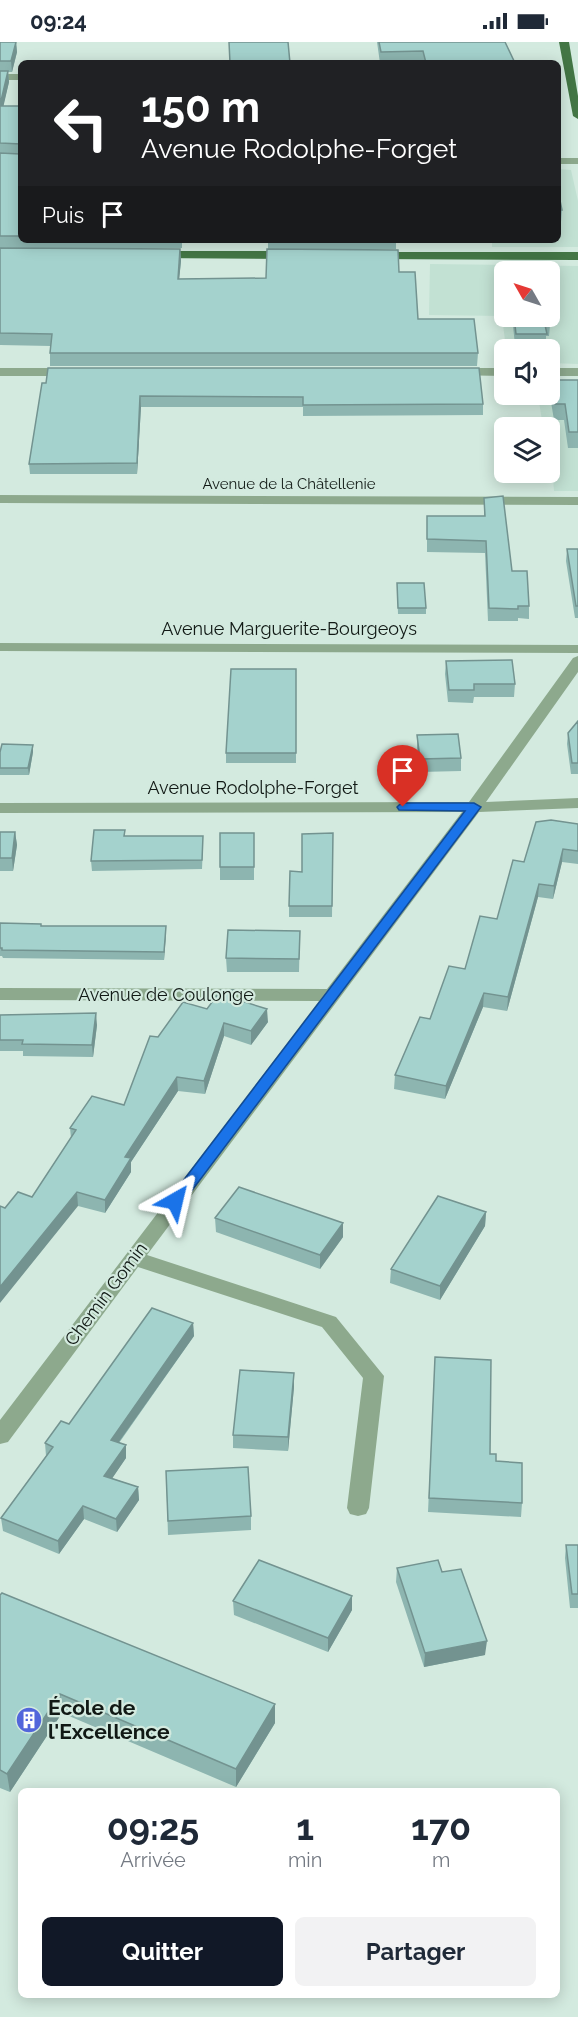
<!DOCTYPE html>
<html lang="fr">
<head>
<meta charset="utf-8">
<style>
  :root { --surface:#fff; --page:#f2f2f3; --text:#1f2937; --muted:#747a83; --accent:#111827 }
  body { margin:0; font-family:Raleway,sans-serif; background:var(--page); color:var(--text); height:100vh; display:flex; flex-direction:column; font-size:22px; white-space:nowrap }
  * { box-sizing:border-box; margin:0 }
  p { font-size:20px; color:var(--muted) }
  .icon { flex:none; width:33px; height:33px; fill:none; stroke:currentColor; stroke-width:2; stroke-linecap:round; stroke-linejoin:round }
  .map { position:relative; flex:1; overflow:hidden }
  .panel { position:absolute; left:18px; top:1746px; width:542px; height:210px; display:flex; flex-direction:column; background:var(--surface); border-radius:9px; box-shadow:0 3px 15px #0003 }
  .panel>* { flex:none }
  .top-card { position:absolute; left:18px; top:18px; width:543px; height:183px; border-radius:9px; box-shadow:0 3px 15px #0003; background:#202124; color:#fff; overflow:hidden }
  .needle { width:39px; rotate:309deg }
  .tools { position:absolute; left:494px; top:219px; display:grid; gap:12px }
  .tools a { display:grid; place-items:center; width:66px; height:66px; border-radius:9px; background:var(--surface); box-shadow:0 3px 15px #0003; font-size:30px }
  .pin { position:absolute; display:grid; place-items:center; width:51px; height:51px; color:#fff; margin:-62px -26px; border-radius:50% 50% 50% 0; rotate:-45deg; box-shadow:0 0 6px #0007 }
  .pin .icon { rotate:45deg }
  .me { position:absolute; width:66px; margin:-33px; rotate:37deg; stroke-linejoin:round; filter:drop-shadow(0 0 4px #0008) }
  .turn { display:flex; align-items:center; gap:21px; height:126px; padding:0 24px; font-size:27px }
  .turn .icon { width:78px; height:78px; stroke-width:2.5 }
  .turn b { display:block; font-size:42px; line-height:51px }
  .then { display:flex; align-items:center; height:57px; padding:0 24px; background:#0003; gap:12px; font-size:22px }
  .eta { display:flex; justify-content:space-evenly; align-items:center; height:102px; text-align:center }
  .eta b { font-size:36px; font-weight:700; line-height:42px }
  .action { display:flex; gap:12px; margin-top:auto; padding:12px 24px }
  .action a { flex:1; height:69px; border-radius:9px; background:var(--accent); color:#fff; font-size:24px; font-weight:700; line-height:69px; text-align:center }
  .action a+a { background:var(--page); color:var(--text) }
  .status { display:flex; justify-content:space-between; align-items:center; height:42px; padding:0 30px; background:var(--surface); direction:ltr }
  .status svg { height:16px; fill:currentColor }
  .map>svg:first-child { display:block }
  .built { fill:#c2e1d3; fill-rule:evenodd }
  .lines { fill:none; stroke-linecap:round; stroke-linejoin:round }
  .minor { fill:#8da98d; fill-rule:evenodd }
  .major { fill:#437645; fill-rule:evenodd }
  .wall { fill:#8db5b0 }
  .shaded-wall { fill:#739390 }
  .building { fill:#a4d2cd; stroke:#739390; stroke-width:1.5 }
  .route { fill:#1a73e8; stroke:#114b97; stroke-width:1.5 }
  .labels { text-anchor:middle; stroke-width:4.5; stroke-linejoin:round; paint-order:stroke }
  .far-street-label { font-size:15px; fill:#111915; stroke:#d3eadf }
  .street-label { font-size:18px; fill:#111915; stroke:#d3eadf }
  .near-poi-label { font-size:21px; font-weight:bold; fill:#111915; stroke:#d3eadf; text-anchor:start }
</style>
</head>
<body>
<div class="status"><b>09:24</b><svg viewBox="0 0 49 12"><path d="M0 12V9h3v3zM5 12V6h3v6zM10 12V3h3v9zM15 12V0h3v12zM26 1h20v11H26zM47 4h2v5h-2z"/></svg></div>
<div class="map">
<svg width="578" height="1975" viewBox="0 0 578 1975">
  <rect width="100%" height="100%" fill="#d3eadf"/>
  <path class="built" d="M558,127L571,128L578,159V205H492V198H558Z
    M430,222L578,224V322L549,321V308L506,307L502,274L429,273ZM504,230H549V274H504Z
    M578,340V449H554L549,386L543,385L538,353L549,352V341Z"/>
  <g class="lines">
    <path class="minor" d="M0,32H21V38H0Z
      M558,116H578V122H558Z
      M0,326H70L76,330L70,334H0Z
      M455,326H504V334L450,333L449,330Z
      M549,326H578V334H549Z
      M0,453L578,455V463L0,461Z
      M0,601L578,603V611L0,609Z
      M578,614V630L486,760L578,756V766L479,770L147,1213L336,1275L384,1334L369,1466L366,1472L358,1474L350,1472L347,1466L363,1336L322,1285L138,1225L8,1400L0,1402V1378L319,959L0,958V946L327,947L462,770L0,771V761L469,760L573,616Z"/>
    <path class="major" d="M559,0H569L578,54V77L573,74Z
      M158,209H292L298,213L292,217L154,216V210Z
      M374,210H578V218L370,217L368,214Z"/>
  </g>
  <path class="wall" d="M0,0H16L17,10L12,30H8L9,40L3,64H21V198H182V206H0Z
    M377,0H505L515,21H380Z
    M558,149L562,168L561,180H558Z
    M268,198H396V207H268Z
    M0,206L180,207L181,219L179,237L266,236L399,230L418,277L478,311L477,324H50V311L51,304L0,303Z
    M512,274H548L550,283L549,294H546V303H515Z
    M552,338H578V406H568L564,378H554L550,354Z
    M42,341L483,362V373L303,374V365H141L137,432H30L29,422Z
    M484,456L512,529L529,564V577L518,576V579H488L485,511L427,510V474H484Z
    M567,507H578V576H575L566,519Z
    M397,541L426,566V572H398Z
    M446,619L515,642L514,655H474L473,661L448,660L445,632Z
    M296,627V721H226V711Z
    M578,679V732H571L567,702L568,691Z
    M417,693L461,716V729L420,730L417,706Z
    M0,710H33L29,733H0Z
    M578,782V822L562,820L553,857L538,855L507,969L483,965L445,1057L394,1047L395,1033L430,977L465,927L497,877L524,820Z
    M0,790H15L17,803L13,829H0Z
    M220,791H254V838H220Z
    M333,791L332,875H289V864L302,830Z
    M125,794L203,803L202,827L92,829L91,819Z
    M0,881L41,884H166L164,918L3,916L2,914H0Z
    M300,889L299,930H227L226,916Z
    M235,948V957L268,980L251,1003L224,994L205,1052L178,1049L131,1120V1130L105,1171L78,1164L5,1166L32,1155L71,1096L70,1086L124,1063L158,995L207,967Z
    M0,973L97,983L93,1015L23,1014V1009H0Z
    M486,1170L485,1184L440,1258L390,1241L391,1227Z
    M215,1176L343,1181V1195L320,1227L216,1190Z
    M193,1281L194,1294L119,1401L126,1416L112,1436L138,1445L139,1458L117,1490L84,1477L59,1512L3,1489L1,1476L46,1414L45,1401Z
    M435,1315L490,1412L496,1419L522,1461L521,1475L428,1470Z
    M294,1345L288,1409L233,1406V1393Z
    M166,1429L251,1474V1488L168,1493Z
    M566,1503H578V1566H570L565,1516Z
    M397,1526L442,1530L485,1613L424,1625L396,1540Z
    M0,1553L275,1662V1681L236,1745L62,1671L10,1750L0,1746Z
    M233,1559L352,1568L328,1610L234,1573Z"/>
  <path class="shaded-wall" d="M16,0L17,10L12,30L11,19Z
    M8,29L9,40L1,75L0,63Z
    M180,207L181,219L178,249V237Z
    M140,354L141,365L137,432V421Z
    M33,703V710L29,733L28,726Z
    M15,790L17,803L13,829L12,816Z
    M563,807L562,820L553,857L554,844Z
    M539,842L538,855L507,969L508,955Z
    M166,884V892L164,918V910Z
    M484,951L483,965L445,1057L446,1044Z
    M267,967L268,980L251,1003V989Z
    M96,971L97,983L93,1015L92,1003Z
    M224,981V994L205,1052L204,1039Z
    M177,1035L178,1049L131,1120V1130L105,1171V1158L125,1115Z
    M77,1150L78,1164L0,1261V1245Z
    M486,1170L485,1184L440,1258V1244Z
    M343,1181V1195L320,1227V1213Z
    M193,1281L194,1294L111,1411V1398Z
    M294,1331V1345L288,1409V1395Z
    M126,1403V1416L105,1447L104,1434Z
    M138,1445L139,1458L117,1490L116,1477Z
    M83,1464L84,1477L59,1512L58,1499Z
    M352,1554V1568L328,1610V1596Z
    M487,1599L485,1613L424,1625L425,1611Z
    M60,1652L62,1671L10,1750L7,1732Z
    M275,1662V1681L236,1745V1727Z"/>
  <path class="building" d="M0,0H16L11,19H0Z
    M229,0H288L290,21H230Z
    M379,0H505L515,21H426L423,9L381,10Z
    M0,29H8L0,63Z
    M0,64H21V102L0,101Z
    M21,109V194H0V111L20,112Z
    M558,149L562,168H558Z
    M0,206L180,207L178,237L266,236L267,207L398,208L399,230H415L418,277H474L478,311H50L52,292L0,291Z
    M514,274H548L550,283H545L547,292H516Z
    M48,326H479L483,362L303,363V355L140,354L137,421L29,422L42,341H46Z
    M552,338H578V390H569L565,362H555Z
    M503,454L512,529H527L529,564H518V567L489,566L486,499L427,497V474H485L484,456Z
    M567,507H578V564H576Z
    M397,541H424L426,566H398Z
    M512,618L515,642H474V648H449L446,619Z
    M231,627H296V711H226Z
    M578,679V721H572L568,691Z
    M458,692L461,716L420,717L417,693Z
    M2,702L33,703L28,726H0V710Z
    M551,778L578,782V809L563,807L554,844L539,842L508,955L484,951L446,1044L395,1033L420,975L430,977L449,924L465,927L480,874L497,877L513,818L524,820L536,780Z
    M94,788H125L124,794H203L202,818L91,819Z
    M0,790H15L12,816H0Z
    M220,791H254V825H220Z
    M333,791L332,864H289L290,829L302,830V792Z
    M0,881L41,882V884H166L164,910L2,908V906H0Z
    M228,888L300,889L299,917L226,916Z
    M221,948H235L232,956L267,967L251,989L224,981L204,1039L177,1035L125,1115L131,1116L105,1158L77,1150L0,1245V1164L5,1166L18,1150L32,1155L76,1088L70,1086L92,1054L124,1063L150,994L158,995L183,960L207,967Z
    M96,971L92,1003L22,1002L23,998H0V973Z
    M239,1145L343,1181L320,1213L215,1176Z
    M438,1154L486,1170L440,1244L391,1227Z
    M152,1266L193,1281L111,1398L126,1403L104,1434L138,1445L116,1477L83,1464L58,1499L1,1476L53,1405L45,1401L61,1379L69,1382Z
    M435,1315L491,1318L490,1412H496V1419L522,1421V1461L429,1456Z
    M240,1328L294,1331L288,1395L233,1393Z
    M248,1425L251,1474L168,1479L166,1429Z
    M566,1503H578V1552H572Z
    M259,1518L352,1554L328,1596L233,1559Z
    M438,1518L442,1530L461,1527L487,1599L425,1611L397,1526Z
    M2,1551L275,1662L236,1727L60,1652L7,1732L0,1728V1553Z"/>
  <path class="route" d="M403,761H474L481,765L181,1163H170L168,1159L170,1156L465,769L399,768L397,765L399,763Z"/>
  <defs>
    <symbol id="building-disc" viewBox="-11 -11 22 22"><circle r="9.5" fill="#5266db" stroke="#d3eadf"/><path d="M-4-6H4V6H1V3H-1V6H-4ZM-2.5-4.3h1.7v1.8h-1.7ZM.8-4.3h1.7v1.8H.8ZM-2.5-1h1.7V.8h-1.7ZM.8-1h1.7V.8H.8Z" fill="#fff"/></symbol>
  </defs>
  <g fill-rule="evenodd">
    <use href="#building-disc" x="14" y="1663" width="30" height="30"/>
  </g>
  <g class="labels">
    <g class="far-street-label">
      <text x="289" y="447">Avenue de la Châtellenie</text>
    </g>
    <g class="street-label">
      <text x="289" y="593">Avenue Marguerite-Bourgeoys</text>
      <text x="253" y="752">Avenue Rodolphe-Forget</text>
      <text x="166" y="959">Avenue de Coulonge</text>
      <text transform="translate(106 1252) rotate(-53)" y="6">Chemin Gomin</text>
    </g>
    <g class="near-poi-label">
      <text x="48" y="1673">École de<tspan x="48" dy="24">l'Excellence</tspan></text>
    </g>
  </g>
</svg>
<div class="tools">
<a><svg class="needle" viewBox="-14 -14 28 28"><path d="M0-13l5 13h-10z" fill="#e53935"/><path d="M0 13l5-13h-10z" fill="#747a83"/></svg></a>
<a><svg class="icon" aria-label="sound" viewBox="0 0 24 24"><path d="M4 9h4l5-4v14l-5-4H4zM17 9q2 3 0 6"/></svg></a>
<a><svg class="icon" aria-label="layers" viewBox="0 0 24 24"><path d="M12 4l9 5-9 5-9-5zM3 14l9 5 9-5"/></svg></a>
</div>
<div class="pin" style="left:403px;top:765px;background:#d93025"><svg class="icon" aria-label="arrive" viewBox="0 0 24 24"><path d="M6 21V4h12l-3 4 3 4H6"/></svg></div>
<svg class="me" style="left:175px;top:1159px" viewBox="-20 -20 40 40"><path d="M0-17L14 15 0 8-14 15z" fill="#1a73e8" stroke="#fff" stroke-width="4"/></svg>
<div class="top-card">
<div class="turn"><svg class="icon" aria-label="left" viewBox="0 0 24 24"><path d="M17 20v-9H6M10 6l-5 5 5 5"/></svg><div><b>150 m</b>Avenue Rodolphe-Forget</div></div>
<div class="then">Puis<svg class="icon" aria-label="arrive" viewBox="0 0 24 24"><path d="M6 21V4h12l-3 4 3 4H6"/></svg></div>
</div>
<section class="panel">
<div class="eta">
<div><b>09:25</b><p>Arrivée</p></div>
<div><b>1</b><p>min</p></div>
<div><b>170</b><p>m</p></div>
</div>
<div class="action"><a>Quitter</a><a>Partager</a></div>
</section>
</div>
</body>
</html>
